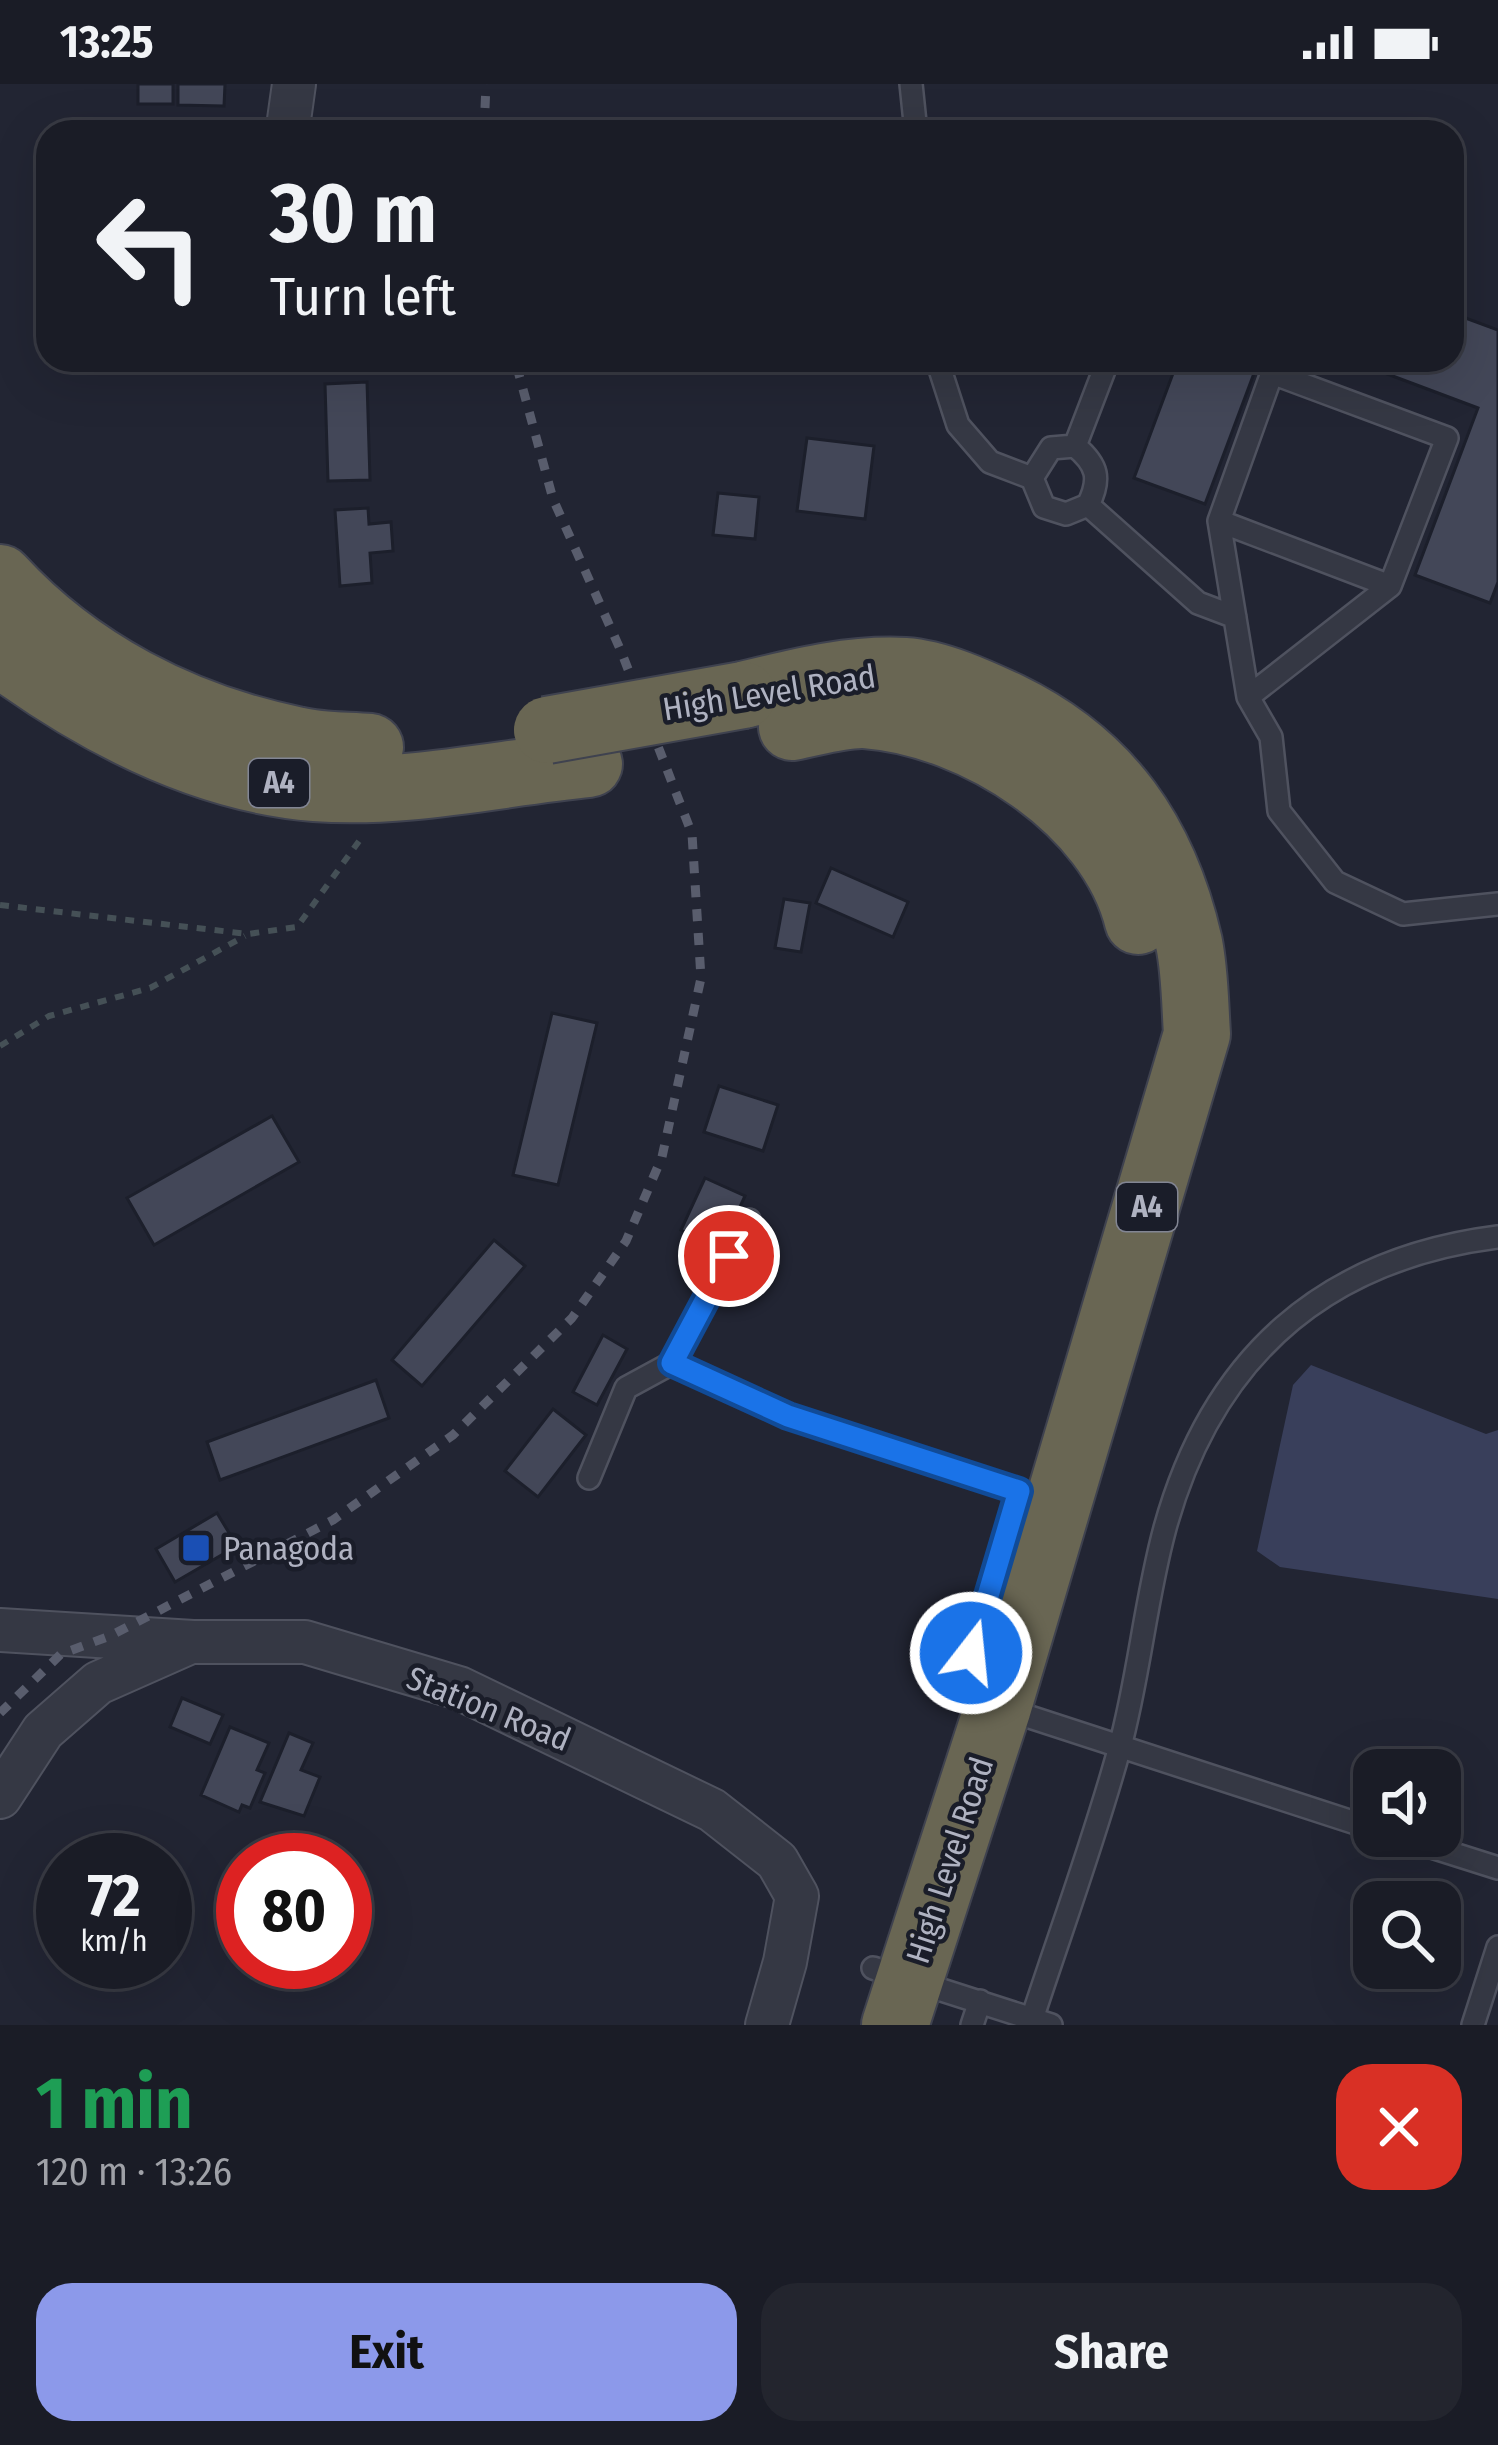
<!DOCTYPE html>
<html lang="en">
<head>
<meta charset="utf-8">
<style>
  :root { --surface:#1a1c26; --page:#23252e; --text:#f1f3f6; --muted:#9fa1a7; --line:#383a43; --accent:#8c99ea }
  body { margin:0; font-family:"Fira Sans Condensed",sans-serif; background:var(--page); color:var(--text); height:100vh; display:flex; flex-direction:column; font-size:45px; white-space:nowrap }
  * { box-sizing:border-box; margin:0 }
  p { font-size:39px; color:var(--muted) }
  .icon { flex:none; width:66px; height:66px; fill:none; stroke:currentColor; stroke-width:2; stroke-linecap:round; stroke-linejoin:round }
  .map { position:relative; height:1941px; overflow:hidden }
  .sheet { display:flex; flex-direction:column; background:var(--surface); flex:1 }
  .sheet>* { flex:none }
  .top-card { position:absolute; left:36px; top:36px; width:1428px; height:252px; border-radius:36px; box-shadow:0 12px 48px #0002,0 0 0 3px var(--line); background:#1a1c26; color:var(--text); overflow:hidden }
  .controls { position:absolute; left:1353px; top:1665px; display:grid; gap:24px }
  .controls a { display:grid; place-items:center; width:108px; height:108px; border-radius:24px; background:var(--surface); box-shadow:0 12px 48px #0002,0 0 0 3px var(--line); font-size:60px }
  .speed { position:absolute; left:36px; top:1749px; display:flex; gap:24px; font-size:60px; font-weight:700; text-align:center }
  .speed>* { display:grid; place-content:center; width:156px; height:156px; border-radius:50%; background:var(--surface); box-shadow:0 12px 48px #0002,0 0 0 3px var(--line); line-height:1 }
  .speed small { font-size:30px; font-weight:400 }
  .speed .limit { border:18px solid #d22; background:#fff; color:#111 }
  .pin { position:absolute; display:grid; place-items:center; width:102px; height:102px; color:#fff; margin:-51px; border:6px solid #fff; border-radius:50%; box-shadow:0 3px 12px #0007 }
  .me { position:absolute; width:132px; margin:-66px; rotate:16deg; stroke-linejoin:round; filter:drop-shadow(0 0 9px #0008) }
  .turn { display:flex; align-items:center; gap:42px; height:252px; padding:0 36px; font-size:54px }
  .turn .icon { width:156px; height:156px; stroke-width:2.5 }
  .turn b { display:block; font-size:84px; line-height:102px }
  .round { display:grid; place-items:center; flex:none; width:126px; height:126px; border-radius:36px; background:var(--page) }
  .summary { display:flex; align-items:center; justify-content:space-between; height:204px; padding:0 36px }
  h1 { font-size:72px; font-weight:700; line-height:90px; color:#1e9e55 }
  .action { display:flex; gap:24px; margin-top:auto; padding:24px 36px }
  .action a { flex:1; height:138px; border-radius:36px; background:var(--accent); color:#111; font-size:48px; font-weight:700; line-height:138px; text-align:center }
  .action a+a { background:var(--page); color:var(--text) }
  .status { display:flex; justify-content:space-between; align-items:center; height:84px; padding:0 60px; background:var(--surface); direction:ltr }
  .status svg { height:33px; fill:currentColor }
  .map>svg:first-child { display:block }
  .water { fill:#393f5b }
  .building { fill:#434758; stroke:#1c1f2b; stroke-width:3 }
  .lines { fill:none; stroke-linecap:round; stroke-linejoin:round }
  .lane-casing { stroke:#4f525f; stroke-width:26 }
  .street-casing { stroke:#4f525f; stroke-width:46 }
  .highway-casing { stroke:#3f424f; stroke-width:70 }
  .path { stroke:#455056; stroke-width:6; stroke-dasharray:9 9; stroke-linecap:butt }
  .lane { stroke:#353844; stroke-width:21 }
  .street { stroke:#353844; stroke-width:42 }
  .highway { stroke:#696653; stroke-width:66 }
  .rail { stroke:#595d6d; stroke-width:9; stroke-dasharray:12 12; stroke-linecap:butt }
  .highway-bridge-casing { stroke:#3f424f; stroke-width:70; stroke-linecap:butt }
  .highway-bridge { stroke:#696653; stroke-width:66 }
  .route-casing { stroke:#114b97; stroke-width:30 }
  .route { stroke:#1a73e8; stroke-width:21 }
  .transit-dot { fill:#1a4fb4; stroke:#1a1d29; stroke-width:4.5 }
  .labels { text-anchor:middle; stroke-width:9; stroke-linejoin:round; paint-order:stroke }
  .shield { fill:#1a1d29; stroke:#828593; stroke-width:3 }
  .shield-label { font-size:30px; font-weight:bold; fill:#afb2c1 }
  .street-label { font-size:33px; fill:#afb2c1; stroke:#1a1d29 }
  .poi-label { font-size:33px; fill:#afb2c1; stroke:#1a1d29; text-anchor:start }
</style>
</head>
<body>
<div class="status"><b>13:25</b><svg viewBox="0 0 49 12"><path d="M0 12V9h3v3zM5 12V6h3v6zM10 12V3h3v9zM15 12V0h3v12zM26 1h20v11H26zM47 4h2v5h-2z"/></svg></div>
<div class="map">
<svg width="1498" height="1941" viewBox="0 0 1498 1941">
  <rect width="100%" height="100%" fill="#222533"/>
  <path class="water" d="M1311,1281L1486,1350L1498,1346V1515L1280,1483L1257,1467L1293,1301Z"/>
  <path class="building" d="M138,0H173V20H138Z
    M178,0H225L224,22L178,21Z
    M1452,229L1498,246V498L1490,519L1415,491L1478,324L1350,276H1452Z
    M1178,276H1259L1205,420L1134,394Z
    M367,298L370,396L328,397L325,300Z
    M807,354L874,362L865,435L797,427Z
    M718,409L759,413L755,455L713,451Z
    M368,424L369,440L391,438L393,467L370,469L372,499L340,502L335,426Z
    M831,784L908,818L893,853L816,819Z
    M784,815L810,819L801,868L775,864Z
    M552,929L597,939L558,1101L513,1091Z
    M719,1002L778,1021L763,1067L704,1048Z
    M272,1032L299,1078L154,1161L127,1114Z
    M705,1094L745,1112L721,1164L681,1146Z
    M494,1156L525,1182L422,1302L392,1276Z
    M603,1251L627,1265L597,1321L573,1308Z
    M376,1296L389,1334L220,1396L207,1358Z
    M553,1325L586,1351L538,1413L505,1387Z
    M217,1429L237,1462L175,1498L156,1465Z
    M182,1614L223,1631L210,1660L170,1643Z
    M230,1643L269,1659L257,1686L265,1689L250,1724L242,1721L239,1728L201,1711Z
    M289,1649L313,1659L301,1686L320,1693L304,1732L260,1718Z"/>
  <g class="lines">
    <defs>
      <path id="lane" d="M911,0L916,48
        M937,276L958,341L990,378L1032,394
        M1075,362C1098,381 1101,395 1088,421L1066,430L1044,423L1032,394L1051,364Z
        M1075,362L1108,276
        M1088,421L1198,519L1235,533
        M1219,437L1390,502
        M1248,613L1390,502L1447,354L1272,289L1219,437L1248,613L1271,653L1279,727L1335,798L1403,830L1498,820
        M672,1279L788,1332L1019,1407
        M589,1394L626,1304L672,1279L749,1136
        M959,1610L1374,1745
        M1397,1752L1498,1784
        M873,1884L1051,1941
        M1032,1935C1061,1846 1094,1757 1119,1666C1139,1594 1145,1517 1165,1444C1212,1274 1323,1175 1498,1153
        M972,1941L980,1917
        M1473,1941L1498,1863"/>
      <path id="street" d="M288,43L294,0
        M0,1546L193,1558H305L459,1604L712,1726L777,1777L797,1812L785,1878L767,1941
        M0,1713L43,1647L98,1599L186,1560"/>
      <path id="highway" d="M0,494C78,579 183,633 296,656C320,662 346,661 370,663
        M0,569C91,636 201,695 315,704C405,711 499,689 589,680
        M743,611C797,598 850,584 905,587C938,589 979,608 1009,622C1110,671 1164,750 1189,859C1195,888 1195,920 1197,950L998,1623L895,1941
        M792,643C814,639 842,630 865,631C975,639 1111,726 1138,837"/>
    </defs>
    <use href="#lane" class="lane-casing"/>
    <use href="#street" class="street-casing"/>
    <use href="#highway" class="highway-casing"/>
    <path class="path" d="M0,821L248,850L297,843L362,753
      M0,962L49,932L150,904L245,852"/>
    <use href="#lane" class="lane"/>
    <use href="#street" class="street"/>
    <use href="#highway" class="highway"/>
    <path class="rail" d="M484,48L486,0
      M0,1629L61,1570L110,1552L333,1436L453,1351L572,1234L626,1157L662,1073L701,894L692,750L621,567L553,415L515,276"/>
    <defs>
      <path id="highway-bridge" d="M547,646L743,611"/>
    </defs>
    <use href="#highway-bridge" class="highway-bridge-casing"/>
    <use href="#highway-bridge" class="highway-bridge"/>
  </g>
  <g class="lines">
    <defs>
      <path id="route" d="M729,1172L672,1279L788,1332L1019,1407L971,1569"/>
    </defs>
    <use href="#route" class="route-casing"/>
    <use href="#route" class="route"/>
  </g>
  <rect class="transit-dot" x="181" y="1449" width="30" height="30" rx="6"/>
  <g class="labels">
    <g class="shield">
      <rect x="249" y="675" width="60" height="48" rx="9"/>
      <rect x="1117" y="1099" width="60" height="48" rx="9"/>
    </g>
    <g class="shield-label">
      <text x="279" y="709">A4</text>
      <text x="1147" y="1133">A4</text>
    </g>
    <g class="street-label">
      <text transform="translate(769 608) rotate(-9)" y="12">High Level Road</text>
      <text transform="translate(489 1624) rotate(22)" y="12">Station Road</text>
      <text transform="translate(949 1776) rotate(-72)" y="12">High Level Road</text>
    </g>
    <g class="poi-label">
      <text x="223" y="1476">Panagoda</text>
    </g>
  </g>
</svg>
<div class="controls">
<a><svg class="icon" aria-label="sound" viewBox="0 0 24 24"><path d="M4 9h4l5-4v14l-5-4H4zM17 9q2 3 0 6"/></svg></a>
<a><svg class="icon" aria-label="search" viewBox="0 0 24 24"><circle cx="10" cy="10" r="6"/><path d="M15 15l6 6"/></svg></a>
</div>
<div class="speed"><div>72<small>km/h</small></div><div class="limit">80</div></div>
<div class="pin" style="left:729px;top:1172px;background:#d93025"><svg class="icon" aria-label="arrive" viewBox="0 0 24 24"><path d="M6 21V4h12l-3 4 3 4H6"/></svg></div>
<svg class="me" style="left:971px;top:1569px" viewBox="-20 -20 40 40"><circle r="17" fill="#1a73e8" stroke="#fff" stroke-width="3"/><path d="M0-11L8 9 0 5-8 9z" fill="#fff"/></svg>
<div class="top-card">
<div class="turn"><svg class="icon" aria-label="left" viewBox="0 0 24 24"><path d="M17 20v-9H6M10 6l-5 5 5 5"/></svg><div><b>30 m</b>Turn left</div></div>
</div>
</div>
<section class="sheet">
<div class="summary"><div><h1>1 min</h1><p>120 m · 13:26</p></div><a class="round" style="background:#d93025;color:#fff"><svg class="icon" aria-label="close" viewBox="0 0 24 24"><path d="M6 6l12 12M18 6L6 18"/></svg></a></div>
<div class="action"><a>Exit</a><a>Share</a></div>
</section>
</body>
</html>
